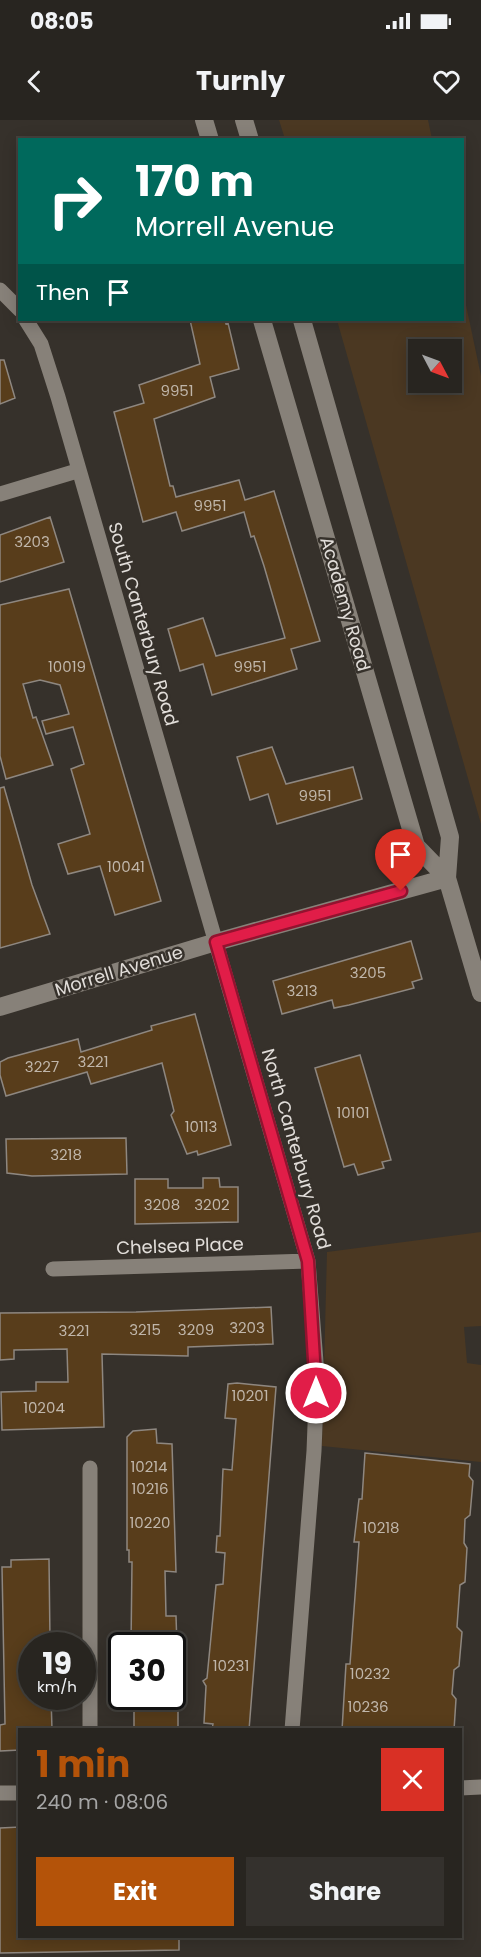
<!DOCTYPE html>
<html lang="en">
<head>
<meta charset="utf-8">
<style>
  :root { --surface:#282520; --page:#34312d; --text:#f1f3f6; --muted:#a5a5a5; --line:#44423e; --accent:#b45309 }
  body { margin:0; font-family:Poppins,sans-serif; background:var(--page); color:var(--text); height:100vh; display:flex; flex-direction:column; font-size:22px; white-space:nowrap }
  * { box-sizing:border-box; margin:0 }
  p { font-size:20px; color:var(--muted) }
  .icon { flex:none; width:33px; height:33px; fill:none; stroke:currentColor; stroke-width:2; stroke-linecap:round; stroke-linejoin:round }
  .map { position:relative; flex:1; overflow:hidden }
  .sheet { position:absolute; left:18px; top:1608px; width:444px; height:210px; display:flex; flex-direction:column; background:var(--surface); border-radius:0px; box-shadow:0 3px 15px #0003,0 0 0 2px var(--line) }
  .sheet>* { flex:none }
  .banner { position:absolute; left:18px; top:18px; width:446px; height:183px; border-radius:0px; box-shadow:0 3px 15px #0003,0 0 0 2px var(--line); background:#00695c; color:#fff; overflow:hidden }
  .needle { width:39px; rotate:131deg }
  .buttons { position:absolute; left:408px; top:219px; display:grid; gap:12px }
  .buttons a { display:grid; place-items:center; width:54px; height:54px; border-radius:0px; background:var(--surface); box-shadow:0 3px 15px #0003,0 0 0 2px var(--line); font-size:30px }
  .speed { position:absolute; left:18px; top:1512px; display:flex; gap:12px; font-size:30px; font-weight:700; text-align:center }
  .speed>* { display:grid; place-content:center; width:78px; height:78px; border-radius:50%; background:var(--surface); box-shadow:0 3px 15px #0003,0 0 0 2px var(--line); line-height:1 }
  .speed small { font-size:15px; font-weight:400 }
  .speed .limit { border:3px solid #111; border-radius:9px; background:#fff; color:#111 }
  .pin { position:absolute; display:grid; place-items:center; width:51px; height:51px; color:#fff; margin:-62px -26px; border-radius:50% 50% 50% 0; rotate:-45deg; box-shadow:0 0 6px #0007 }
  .pin .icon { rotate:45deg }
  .me { position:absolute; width:66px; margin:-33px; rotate:0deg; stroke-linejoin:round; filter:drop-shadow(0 0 4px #0008) }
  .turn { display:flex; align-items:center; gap:21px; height:126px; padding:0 18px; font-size:27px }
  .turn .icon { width:78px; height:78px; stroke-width:2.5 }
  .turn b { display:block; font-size:42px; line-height:51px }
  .then { display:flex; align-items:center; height:57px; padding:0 18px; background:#0003; gap:12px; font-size:22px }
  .round { display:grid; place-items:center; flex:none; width:63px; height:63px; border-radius:0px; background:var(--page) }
  .summary { display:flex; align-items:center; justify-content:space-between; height:102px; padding:0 18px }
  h1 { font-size:36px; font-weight:700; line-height:45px; color:var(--accent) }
  .cta { display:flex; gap:12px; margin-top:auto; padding:12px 18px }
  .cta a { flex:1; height:69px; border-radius:0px; background:var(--accent); color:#fff; font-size:24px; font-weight:700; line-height:69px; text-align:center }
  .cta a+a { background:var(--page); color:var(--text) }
  .status { display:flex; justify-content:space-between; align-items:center; height:42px; padding:0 30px; background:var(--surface); direction:ltr }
  .status svg { height:16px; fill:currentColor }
  header { display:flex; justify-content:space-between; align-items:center; height:78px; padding:0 18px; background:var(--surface); font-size:27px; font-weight:700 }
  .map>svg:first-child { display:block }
  .green { fill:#4b3822; fill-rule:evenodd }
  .building { fill:#583d1b; stroke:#8e8780; stroke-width:1.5 }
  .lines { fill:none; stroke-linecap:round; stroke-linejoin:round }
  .street { stroke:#878179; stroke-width:15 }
  .secondary { stroke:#878179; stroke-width:18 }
  .route-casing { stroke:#92132f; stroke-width:15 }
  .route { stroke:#e11d48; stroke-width:10 }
  .labels { text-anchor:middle; stroke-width:5; stroke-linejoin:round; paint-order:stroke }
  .number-label { font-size:15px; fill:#c0b6aa }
  .street-label { font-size:18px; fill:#e2deda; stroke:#36312b }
</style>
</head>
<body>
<div class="status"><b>08:05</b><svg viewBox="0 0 49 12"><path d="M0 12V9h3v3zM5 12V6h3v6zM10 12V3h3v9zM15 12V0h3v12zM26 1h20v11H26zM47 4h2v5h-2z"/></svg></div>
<header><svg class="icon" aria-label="back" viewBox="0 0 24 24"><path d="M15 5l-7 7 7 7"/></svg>Turnly<svg class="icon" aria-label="heart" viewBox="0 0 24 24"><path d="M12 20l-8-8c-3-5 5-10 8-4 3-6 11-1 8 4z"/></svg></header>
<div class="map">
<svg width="481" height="1837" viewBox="0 0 481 1837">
  <rect width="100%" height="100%" fill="#36312b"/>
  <path class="green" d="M279,0H428L432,19H285Z
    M462,166L481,256V704L337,200H462ZM418,230H452V262H418Z
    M481,1112V1206L464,1207L467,1243L481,1245V1342L322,1326L327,1132Z"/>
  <path class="building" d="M190,200H225L226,204L228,203L239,249L210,257L215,277L154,299L170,366H173L176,377L239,360L245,380L274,371L320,521L291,529L297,549L212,575L203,544L180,551L168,509L203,498L216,536L285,518L264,446L254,416L251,417L244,392L182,411L176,392L143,402L114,292L144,283L139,265L200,244Z
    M0,240H4L15,278L0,284Z
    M50,397L64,442L0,462V415Z
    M69,469L161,781L115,795L100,746L68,754L58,724L90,714L71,649L84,644L73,607L46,614L42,601L69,594L60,565L40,560L23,564L33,598L36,597L53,645L6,659L0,636V485Z
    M272,627L286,664L353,647L362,679L277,704L268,674L250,680L237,637Z
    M4,667L32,765L50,814L0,828V668Z
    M411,821L422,859L412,862L414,868L349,885L334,888L332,880L282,894L273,861Z
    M195,894L231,1025L198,1035L197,1031L187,1034L171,995L174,991L162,943L91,964L87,952L6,976L0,955V942L8,938L78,919L81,932L152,910L151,906Z
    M360,935L391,1040L382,1042L384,1048L358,1055L354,1044L344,1047L315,948Z
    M126,1018L127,1054L32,1056L7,1053L6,1019Z
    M203,1058H219L220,1067H238V1102L135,1104V1059H168V1068H203Z
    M271,1187L273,1224L188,1227V1236L102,1234L104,1307L2,1310L1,1272L36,1271V1262H68L67,1229L14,1230V1239L0,1240V1193L136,1192Z
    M237,1263L276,1267L249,1610H212L213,1604L204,1603L206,1566L203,1561L207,1558L216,1465L223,1464L225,1433L216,1432L217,1416H220L223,1349L232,1350L236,1299L225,1298L228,1264Z
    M156,1309L157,1323L172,1324L176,1452L165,1451L166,1496H176L177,1526H131L132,1442H129V1430H127V1317L133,1311Z
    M365,1333L470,1344L469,1356L473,1361L470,1395L465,1399L464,1423L467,1428L465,1462L460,1465L457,1507L462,1512L459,1546L454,1550L452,1574L456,1579L454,1610H342L346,1544H350L359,1422H354L359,1379H362Z
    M49,1439L50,1521L48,1524H32V1576H51L52,1610H20V1630L0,1631V1605L5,1604L2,1447H11V1440Z
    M134,1576H178V1610H134Z
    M20,1707V1816H179V1830L0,1833V1708Z"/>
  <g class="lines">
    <path class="street" d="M0,170L20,190
      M26,200L41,224L58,277L308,1141L317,1254L314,1331L292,1610
      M0,374L77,351
      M53,1149L308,1141
      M90,1348V1610
      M460,1668L481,1667
      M0,1673H20"/>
    <path class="secondary" d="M204,0L210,20
      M244,0L250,20
      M262,200L416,726L447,758
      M302,200L450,717L447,758L481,873
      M0,887L216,822L447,758"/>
  </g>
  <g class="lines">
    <defs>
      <path id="route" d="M316,1273L308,1141L216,822L401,771"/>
    </defs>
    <use href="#route" class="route-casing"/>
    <use href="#route" class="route"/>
  </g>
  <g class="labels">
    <g class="number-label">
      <text x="177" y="276">9951</text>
      <text x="210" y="391">9951</text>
      <text x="32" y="427">3203</text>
      <text x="67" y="552">10019</text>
      <text x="250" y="552">9951</text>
      <text x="315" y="681">9951</text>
      <text x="126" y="752">10041</text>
      <text x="368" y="858">3205</text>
      <text x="302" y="876">3213</text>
      <text x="93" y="947">3221</text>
      <text x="42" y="952">3227</text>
      <text x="353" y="998">10101</text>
      <text x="201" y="1012">10113</text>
      <text x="66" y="1040">3218</text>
      <text x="162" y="1090">3208</text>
      <text x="212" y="1090">3202</text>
      <text x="247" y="1213">3203</text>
      <text x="145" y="1215">3215</text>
      <text x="196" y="1215">3209</text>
      <text x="74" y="1216">3221</text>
      <text x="250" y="1281">10201</text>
      <text x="44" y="1293">10204</text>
      <text x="149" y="1352">10214</text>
      <text x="150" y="1374">10216</text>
      <text x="150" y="1408">10220</text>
      <text x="381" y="1413">10218</text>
      <text x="231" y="1551">10231</text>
      <text x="370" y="1559">10232</text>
      <text x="368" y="1592">10236</text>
    </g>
    <g class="street-label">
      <text transform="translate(345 484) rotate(74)" y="6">Academy Road</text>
      <text transform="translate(143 504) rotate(74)" y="6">South Canterbury Road</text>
      <text transform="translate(119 851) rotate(-17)" y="6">Morrell Avenue</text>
      <text transform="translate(296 1029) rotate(74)" y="6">North Canterbury Road</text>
      <text transform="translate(180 1126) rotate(-2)" y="6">Chelsea Place</text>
    </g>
  </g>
</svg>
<div class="buttons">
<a><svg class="needle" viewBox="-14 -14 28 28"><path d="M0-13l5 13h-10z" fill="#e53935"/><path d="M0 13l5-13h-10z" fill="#a5a5a5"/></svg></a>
</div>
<div class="speed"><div>19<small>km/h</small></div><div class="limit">30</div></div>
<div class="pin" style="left:401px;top:771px;background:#d93025"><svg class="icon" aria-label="arrive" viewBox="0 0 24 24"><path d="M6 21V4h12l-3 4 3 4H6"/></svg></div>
<svg class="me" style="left:316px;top:1273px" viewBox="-20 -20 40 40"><circle r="17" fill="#e11d48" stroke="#fff" stroke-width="3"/><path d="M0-11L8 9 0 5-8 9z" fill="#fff"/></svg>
<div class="banner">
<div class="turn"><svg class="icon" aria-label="right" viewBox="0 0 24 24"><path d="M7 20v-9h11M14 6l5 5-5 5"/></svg><div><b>170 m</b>Morrell Avenue</div></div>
<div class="then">Then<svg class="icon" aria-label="arrive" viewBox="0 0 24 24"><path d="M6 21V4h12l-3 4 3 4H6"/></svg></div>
</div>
<section class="sheet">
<div class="summary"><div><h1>1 min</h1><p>240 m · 08:06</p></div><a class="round" style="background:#d93025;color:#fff"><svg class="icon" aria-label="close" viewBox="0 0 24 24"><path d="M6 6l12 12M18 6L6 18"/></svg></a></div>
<div class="cta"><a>Exit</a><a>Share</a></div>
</section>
</div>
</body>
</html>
